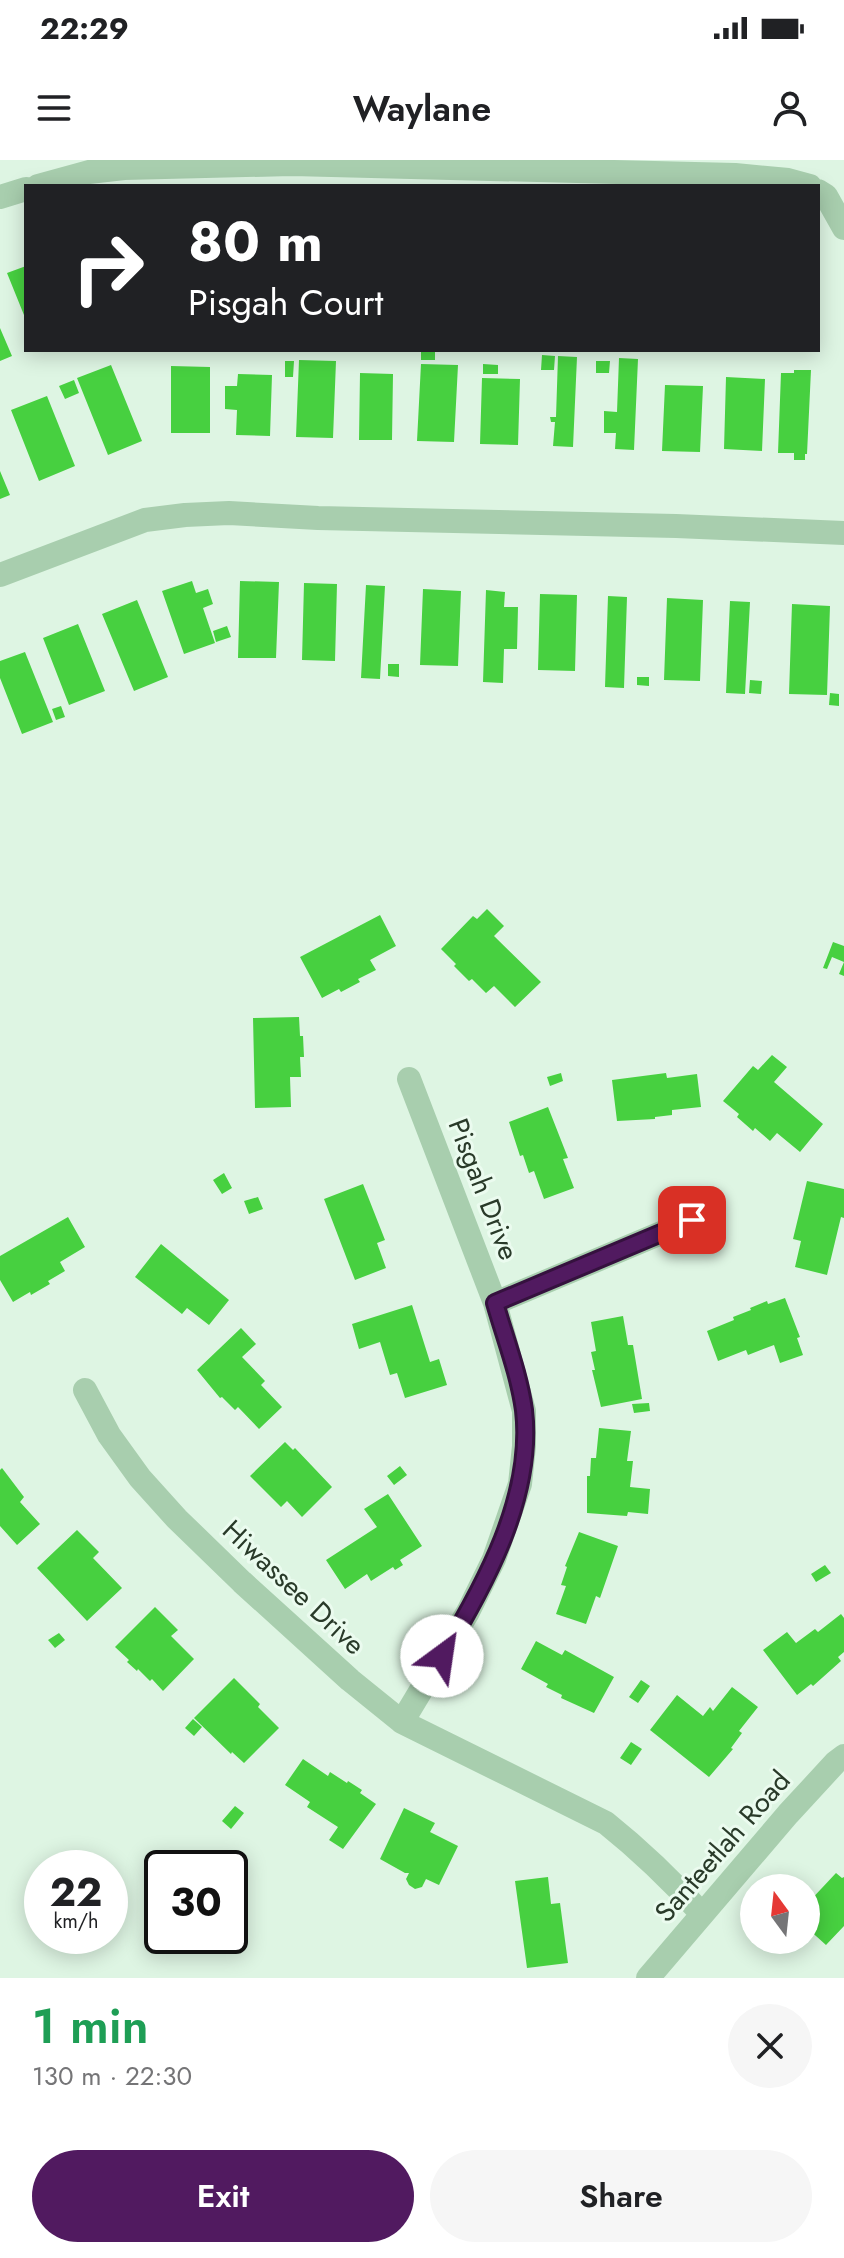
<!DOCTYPE html>
<html lang="en">
<head>
<meta charset="utf-8">
<style>
  :root { --surface:#fff; --page:#f6f6f6; --text:#202124; --muted:#757577; --accent:#511a60 }
  body { margin:0; font-family:Jost,sans-serif; background:var(--page); color:var(--text); height:100vh; display:flex; flex-direction:column; font-size:30px; white-space:nowrap }
  * { box-sizing:border-box; margin:0 }
  p { font-size:26px; color:var(--muted) }
  .icon { flex:none; width:44px; height:44px; fill:none; stroke:currentColor; stroke-width:2; stroke-linecap:round; stroke-linejoin:round }
  .map { position:relative; height:1818px; overflow:hidden }
  .side { display:flex; flex-direction:column; background:var(--surface); flex:1 }
  .side>* { flex:none }
  .top-card { position:absolute; left:24px; top:24px; width:796px; height:168px; border-radius:0px; box-shadow:0 4px 20px #0003; background:#202124; color:#fff; overflow:hidden }
  .needle { width:52px; rotate:345deg }
  .buttons { position:absolute; left:740px; top:1714px; display:grid; gap:16px }
  .buttons a { display:grid; place-items:center; width:80px; height:80px; border-radius:50%; background:var(--surface); box-shadow:0 4px 20px #0003; font-size:40px }
  .speed { position:absolute; left:24px; top:1690px; display:flex; gap:16px; font-size:40px; font-weight:700; text-align:center }
  .speed>* { display:grid; place-content:center; width:104px; height:104px; border-radius:50%; background:var(--surface); box-shadow:0 4px 20px #0003; line-height:1 }
  .speed small { font-size:20px; font-weight:400 }
  .speed .limit { border:4px solid #111; border-radius:12px; background:#fff; color:#111 }
  .pin { position:absolute; display:grid; place-items:center; width:68px; height:68px; color:#fff; margin:-34px; border-radius:16px; box-shadow:0 4px 12px #0006 }
  .me { position:absolute; width:88px; margin:-44px; rotate:31deg; stroke-linejoin:round; filter:drop-shadow(0 0 6px #0008) }
  .turn { display:flex; align-items:center; gap:28px; height:168px; padding:0 32px; font-size:36px }
  .turn .icon { width:104px; height:104px; stroke-width:2.5 }
  .turn b { display:block; font-size:56px; line-height:68px }
  .round { display:grid; place-items:center; flex:none; width:84px; height:84px; border-radius:42px; background:var(--page) }
  .overview { display:flex; align-items:center; justify-content:space-between; height:136px; padding:0 32px }
  h1 { font-size:48px; font-weight:600; line-height:60px; color:#1e9e55 }
  .cta { display:flex; gap:16px; margin-top:auto; padding:16px 32px }
  .cta a { flex:1; height:92px; border-radius:48px; background:var(--accent); color:#fff; font-size:32px; font-weight:600; line-height:92px; text-align:center }
  .cta a+a { background:var(--page); color:var(--text) }
  .status { display:flex; justify-content:space-between; align-items:center; height:56px; padding:0 40px; background:var(--surface); direction:ltr }
  .status svg { height:22px; fill:currentColor }
  header { display:flex; justify-content:space-between; align-items:center; height:104px; padding:0 32px; background:var(--surface); font-size:36px; font-weight:600 }
  .map>svg:first-child { display:block }
  .building { fill:#47d040 }
  .lines { fill:none; stroke-linecap:round; stroke-linejoin:round }
  .minor { stroke:#a8ceae; stroke-width:24 }
  .route-casing { stroke:#35113e; stroke-width:20 }
  .route { stroke:#511a60; stroke-width:14 }
  .labels { text-anchor:middle; stroke-width:6; stroke-linejoin:round; paint-order:stroke }
  .street-label { font-size:28px; fill:#293a29; stroke:#ebfbef }
</style>
</head>
<body>
<div class="status"><b>22:29</b><svg viewBox="0 0 49 12"><path d="M0 12V9h3v3zM5 12V6h3v6zM10 12V3h3v9zM15 12V0h3v12zM26 1h20v11H26zM47 4h2v5h-2z"/></svg></div>
<header><svg class="icon" aria-label="menu" viewBox="0 0 24 24"><path d="M4 6h16M4 12h16M4 18h16"/></svg>Waylane<svg class="icon" aria-label="person" viewBox="0 0 24 24"><circle cx="12" cy="8" r="4"/><path d="M4 21q1-7 8-7t8 7"/></svg></header>
<div class="map">
<svg width="844" height="1818" viewBox="0 0 844 1818">
  <rect width="100%" height="100%" fill="#def5e3"/>
  <path class="building" d="M26,106V160L7,113Z
    M0,168L12,196L0,201Z
    M421,192H435V200H421Z
    M542,195L555,196L554,210H541Z
    M558,196L577,197L573,287L553,286L555,262H551L550,257H556Z
    M619,198L638,199L634,290L615,289L616,273H604V251L617,252Z
    M299,200L336,201L333,278L296,277Z
    M285,201H294L293,217H285Z
    M596,201H610L609,213H596Z
    M421,204L458,205L454,282L417,281Z
    M483,204L498,205V214H483Z
    M111,205L142,281L108,295L77,218Z
    M171,206L210,207V273H171Z
    M794,210H811L807,294H805V300H794V293H778L781,213H794Z
    M360,213L393,214L392,280H359Z
    M238,214L272,215L270,276L236,275L237,250L225,249V226H237Z
    M726,217L765,219L762,291L724,289Z
    M482,218L520,219L518,285L480,284Z
    M74,220L79,233L65,239L59,226Z
    M665,225L703,226L700,292L662,291Z
    M47,236L75,306L39,321L11,250Z
    M0,311L10,335L0,339Z
    M192,421L196,433L208,429L213,444L203,448L215,483L184,494L162,431Z
    M240,421L279,422L276,498H238Z
    M304,423L337,424L335,501L302,500Z
    M366,425L385,426L380,519L361,518Z
    M423,429L461,431L458,506L420,505Z
    M486,430L505,432L504,447H518L517,489H504L503,523L483,522Z
    M540,434L577,435L575,511L538,510Z
    M608,436L627,437L624,528L605,527Z
    M667,438L703,440L700,521L664,520Z
    M137,440L168,517L134,531L102,454Z
    M730,441L750,442L745,534L726,533Z
    M792,444L830,446L827,535L789,534Z
    M78,464L105,531L69,545L43,478Z
    M227,466L231,477L216,482L213,471Z
    M25,492L53,562L22,574L0,518V501Z
    M388,504H399V517L388,516Z
    M637,517H649V526L637,525Z
    M750,520L762,521L761,534L749,533Z
    M830,533L839,534V546L829,545Z
    M61,546L65,557L56,560L52,549Z
    M487,749L504,766L494,776L541,822L515,847L494,826L486,833L472,819L469,821L454,806L456,804L441,789L473,756L477,759Z
    M380,755L396,786L370,800L376,810L358,819L360,822L341,832L339,829L322,838L300,797Z
    M833,782L844,786V816L839,814L844,802L832,797L827,809L823,808Z
    M299,857L300,876H303L304,897H300L301,917H290L291,947L255,948L253,858Z
    M772,895L787,907L774,922L823,964L800,992L777,973L770,981L755,968L753,971L737,957L739,954L723,941L753,906L758,910Z
    M561,913L563,921L550,926L547,917Z
    M666,913L667,918L697,914L701,947L672,950V955L655,957V959L617,961L612,920Z
    M548,947L568,998L563,999L574,1028L544,1039L534,1011L529,1013L523,995L520,996L509,962Z
    M224,1013L232,1028L222,1034L213,1020Z
    M807,1021L844,1029V1058L841,1057L827,1115L795,1107L801,1081L793,1079Z
    M363,1024L385,1080L377,1083L386,1108L355,1120L324,1039Z
    M258,1037L263,1049L249,1054L244,1041Z
    M68,1057L85,1087L60,1102L65,1111L48,1121L50,1124L31,1135L30,1132L13,1142L0,1120V1096Z
    M161,1084L229,1140L209,1165L187,1148L182,1154L135,1117Z
    M785,1138L800,1177L797,1178L803,1195L780,1203L774,1185L748,1195L746,1190L718,1201L707,1171L734,1160L733,1157L751,1150L750,1148L767,1141L768,1144Z
    M412,1145L430,1202L439,1199L447,1225L405,1238L397,1213L390,1215L380,1182L359,1189L352,1164Z
    M623,1156L628,1185H633L642,1239L601,1247L592,1210H595L591,1192L596,1191L591,1162Z
    M241,1168L256,1184L242,1197L265,1221L261,1225L282,1247L259,1269L238,1247L235,1250L222,1237L220,1238L197,1210Z
    M649,1243L650,1251L634,1253L632,1244Z
    M599,1268L631,1271L627,1301H633L630,1327L650,1329L648,1354L628,1352L627,1356L587,1353V1316H590L591,1298H596Z
    M285,1282L293,1290L295,1288L332,1327L302,1357L287,1341L281,1347L250,1316Z
    M400,1306L407,1315L394,1325L387,1316Z
    M2,1308L24,1337L20,1342L40,1364L17,1385L0,1366V1310Z
    M388,1334L422,1386L400,1400L403,1405L395,1410L393,1407L371,1421L367,1414L345,1429L326,1400L377,1367L364,1349Z
    M77,1370L99,1392L93,1398L122,1428L87,1461L37,1408Z
    M579,1372L618,1386L600,1438L596,1436L586,1464L556,1454L566,1426L561,1425L567,1407L565,1406Z
    M825,1405L831,1413L816,1422L811,1414Z
    M155,1447L178,1470L171,1476L194,1499L163,1531L152,1519L150,1521L138,1509L137,1511L127,1502L129,1500L115,1487Z
    M841,1454L844,1458V1492L838,1497L841,1501L813,1526L811,1524L797,1535L763,1490L787,1472L796,1483L815,1469L818,1472Z
    M59,1473L65,1480L55,1488L48,1480Z
    M536,1481L562,1495L565,1490L614,1517L594,1553L561,1538L562,1535L546,1527L548,1524L521,1509Z
    M234,1518L260,1544L258,1547L279,1568L244,1603L232,1592L231,1594L194,1558Z
    M641,1520L650,1526L638,1543L629,1537Z
    M732,1527L758,1547L739,1571L742,1573L731,1588L733,1589L709,1617L650,1570L677,1535L703,1556L710,1547L713,1551Z
    M193,1559L202,1567L194,1576L185,1568Z
    M631,1582L642,1589L631,1605L620,1598Z
    M303,1599L328,1616L330,1612L347,1623L348,1621L362,1630L360,1633L376,1644L343,1689L329,1680L338,1667L307,1647L310,1642L285,1625Z
    M235,1646L244,1653L231,1669L222,1661Z
    M404,1648L435,1663L430,1672L458,1686L439,1725L426,1719L422,1727L415,1729L409,1725L406,1719L409,1713H405L380,1699Z
    M836,1713L842,1718L844,1717V1766L826,1785L806,1767V1745Z
    M548,1717L551,1744L560,1743L568,1803L527,1808L515,1721Z"/>
  <g class="lines">
    <path class="minor" d="M38,26L89,12L124,8L292,4L735,15L788,20L810,26
      M818,31L826,36L844,68
      M0,37L26,29
      M0,415L145,360L185,355L229,353L318,358L676,366L844,373
      M495,1143L692,1060
      M85,1230L109,1275L140,1318L177,1359L242,1422L350,1520L402,1562L606,1663C641,1691 672,1721 702,1754
      M402,1562L468,1452L494,1399L520,1324L524,1286V1251L495,1143L409,919
      M648,1818L788,1654L836,1602L844,1596"/>
  </g>
  <g class="lines">
    <defs>
      <path id="route" d="M442,1496C485,1425 534,1336 524,1250C519,1214 505,1178 495,1143L692,1060"/>
    </defs>
    <use href="#route" class="route-casing"/>
    <use href="#route" class="route"/>
  </g>
  <g class="labels">
    <g class="street-label">
      <text transform="translate(484 1029) rotate(69)" y="10">Pisgah Drive</text>
      <text transform="translate(294 1427) rotate(43)" y="10">Hiwassee Drive</text>
      <text transform="translate(722 1686) rotate(-49)" y="10">Santeetlah Road</text>
    </g>
  </g>
</svg>
<div class="buttons">
<a><svg class="needle" viewBox="-14 -14 28 28"><path d="M0-13l5 13h-10z" fill="#e53935"/><path d="M0 13l5-13h-10z" fill="#757577"/></svg></a>
</div>
<div class="speed"><div>22<small>km/h</small></div><div class="limit">30</div></div>
<div class="pin" style="left:692px;top:1060px;background:#d93025"><svg class="icon" aria-label="arrive" viewBox="0 0 24 24"><path d="M6 21V4h12l-3 4 3 4H6"/></svg></div>
<svg class="me" style="left:442px;top:1496px" viewBox="-20 -20 40 40"><circle r="19" fill="#fff"/><path d="M0-13L10 11 0 6-10 11z" fill="#511a60"/></svg>
<div class="top-card">
<div class="turn"><svg class="icon" aria-label="right" viewBox="0 0 24 24"><path d="M7 20v-9h11M14 6l5 5-5 5"/></svg><div><b>80 m</b>Pisgah Court</div></div>
</div>
</div>
<section class="side">
<div class="overview"><div><h1>1 min</h1><p>130 m · 22:30</p></div><a class="round"><svg class="icon" aria-label="close" viewBox="0 0 24 24"><path d="M6 6l12 12M18 6L6 18"/></svg></a></div>
<div class="cta"><a>Exit</a><a>Share</a></div>
</section>
</body>
</html>
